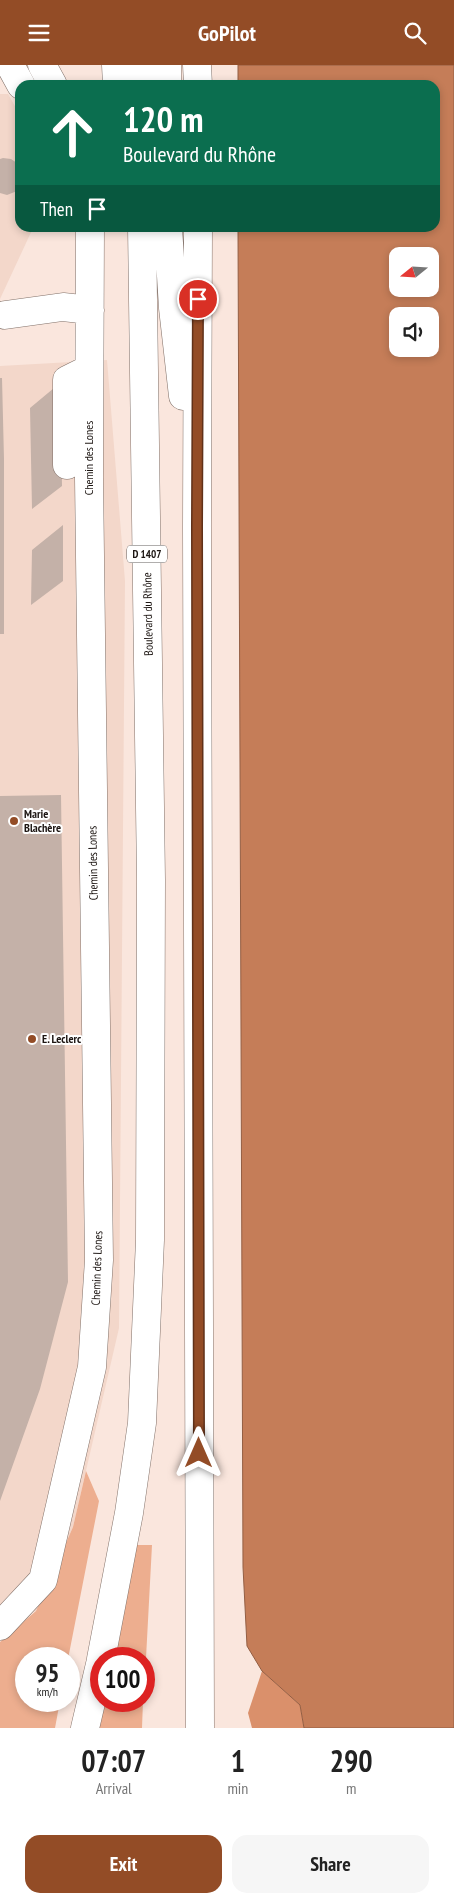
<!DOCTYPE html>
<html lang="en">
<head>
<meta charset="utf-8">
<style>
  :root { --surface:#fff; --page:#f6f6f6; --text:#222; --muted:#767676; --accent:#934c26 }
  body { margin:0; font-family:"PT Sans Narrow",sans-serif; background:var(--page); color:var(--text); height:100vh; display:flex; flex-direction:column; font-size:19px; white-space:nowrap }
  * { box-sizing:border-box; margin:0 }
  p { font-size:16px; color:var(--muted) }
  .icon { flex:none; width:28px; height:28px; fill:none; stroke:currentColor; stroke-width:2; stroke-linecap:round; stroke-linejoin:round }
  .map { position:relative; height:1663px; overflow:hidden }
  .details { display:flex; flex-direction:column; background:var(--surface); flex:1 }
  .details>* { flex:none }
  .banner { position:absolute; left:15px; top:15px; width:425px; height:152px; border-radius:15px; box-shadow:0 2px 8px #0003; background:#0b6e4f; color:#fff; overflow:hidden }
  .needle { width:32px; rotate:252deg }
  .tools { position:absolute; left:389px; top:182px; display:grid; gap:10px }
  .tools a { display:grid; place-items:center; width:50px; height:50px; border-radius:10px; background:var(--surface); box-shadow:0 2px 8px #0003; font-size:25px }
  .speed { position:absolute; left:15px; top:1582px; display:flex; gap:10px; font-size:25px; font-weight:700; text-align:center }
  .speed>* { display:grid; place-content:center; width:65px; height:65px; border-radius:50%; background:var(--surface); box-shadow:0 2px 8px #0003; line-height:1 }
  .speed small { font-size:12px; font-weight:400 }
  .speed .limit { border:8px solid #d22; background:#fff; color:#111 }
  .pin { position:absolute; display:grid; place-items:center; width:42px; height:42px; color:#fff; margin:-21px; border:2px solid #fff; border-radius:50%; box-shadow:0 1px 5px #0007 }
  .me { position:absolute; width:55px; margin:-28px; rotate:0deg; stroke-linejoin:round; filter:drop-shadow(0 0 4px #0008) }
  .turn { display:flex; align-items:center; gap:18px; height:105px; padding:0 25px; font-size:22px }
  .turn .icon { width:65px; height:65px; stroke-width:2.5 }
  .turn b { display:block; font-size:35px; line-height:42px }
  .then { display:flex; align-items:center; height:48px; padding:0 25px; background:#0003; gap:10px; font-size:19px }
  .eta { display:flex; justify-content:space-evenly; align-items:center; height:85px; text-align:center }
  .eta b { font-size:30px; font-weight:600; line-height:35px }
  .cta { display:flex; gap:10px; margin-top:auto; padding:10px 25px }
  .cta a { flex:1; height:58px; border-radius:15px; background:var(--accent); color:#fff; font-size:20px; font-weight:600; line-height:58px; text-align:center }
  .cta a+a { background:var(--page); color:var(--text) }
  header { display:flex; justify-content:space-between; align-items:center; height:65px; padding:0 25px; background:var(--accent); color:#fff; font-size:22px; font-weight:600 }
  .map>svg:first-child { display:block }
  .built { fill:#f3d7ca }
  .green { fill:#edae8f }
  .forest { fill:#da906b }
  .water { fill:#c57d58; stroke:#935e43; fill-rule:evenodd }
  .building { fill:#c4b1a8 }
  .lines { fill:none; stroke-linecap:round; stroke-linejoin:round }
  .minor-casing { stroke:#827169; stroke-width:29 }
  .highway-casing { stroke:#827169; stroke-width:29 }
  .minor { stroke:#fff; stroke-width:28 }
  .highway { stroke:#fff; stroke-width:28 }
  .route-casing { stroke:#603119; stroke-width:12 }
  .route { stroke:#934c26; stroke-width:9 }
  .poi-dot { fill:#934c26; stroke:#fff; stroke-width:2 }
  .labels { text-anchor:middle; stroke-width:4; stroke-linejoin:round; paint-order:stroke }
  .shield { fill:#fff; stroke:#615c5a; stroke-width:1 }
  .shield-label { font-size:11px; font-weight:bold; fill:#1d1613 }
  .street-label { font-size:12px; fill:#1d1613; stroke:#fff }
  .poi-label { font-size:12px; font-weight:bold; fill:#1d1613; stroke:#fff; text-anchor:start }
</style>
</head>
<body>
<header><svg class="icon" aria-label="menu" viewBox="0 0 24 24"><path d="M4 6h16M4 12h16M4 18h16"/></svg>GoPilot<svg class="icon" aria-label="search" viewBox="0 0 24 24"><circle cx="10" cy="10" r="6"/><path d="M15 15l6 6"/></svg></header>
<div class="map">
<svg width="454" height="1663" viewBox="0 0 454 1663">
  <rect width="100%" height="100%" fill="#fae6dd"/>
  <path class="built" d="M0,29H8L20,50V162L33,163L0,234Z
    M107,295L125,516L119,1263L73,1462L36,1546L0,1552V301Z"/>
  <path class="green" d="M86,1406L99,1436L68,1594H26V1636H60L55,1663H0V1577L36,1546L73,1462Z
    M137,1480H152L144,1631V1594H112Z
    M103,1636H143L142,1663H97Z"/>
  <path class="forest" d="M262,1606L300,1640L304,1663H252L248,1648Z"/>
  <path class="water" d="M238,0H454V1663H304L300,1640L262,1606L247,1581L243,1502L238,163L435,162V20H238ZM398,191H430V224H398ZM398,251H430V284H398Z"/>
  <path class="building" d="M3,93L11,94L20,100V123L17,126L7,130L0,128V94Z
    M0,313H2L4,394V569H0Z
    M60,318L62,421L32,444L30,343Z
    M63,460V516L31,540L32,485Z
    M61,730L68,1217L40,1324L0,1436V731Z"/>
  <g class="lines">
    <defs>
      <path id="minor" d="M10,0L21,20
        M5,250L63,242L90,245
        M67,400V315L89,304
        M0,1561L43,1515L92,1302L99,1195L89,413L90,162"/>
      <path id="highway" d="M42,0L53,20
        M116,0L117,20
        M141,0V20
        M167,0V20
        M197,0L198,20
        M168,162L173,243L183,331
        M198,162L197,462L200,1663
        M101,1594L129,1448L142,1358L150,1175L151,815L142,162
        M85,1663L101,1595"/>
    </defs>
    <use href="#minor" class="minor-casing"/>
    <use href="#highway" class="highway-casing"/>
    <use href="#minor" class="minor"/>
    <use href="#highway" class="highway"/>
  </g>
  <g class="lines">
    <defs>
      <path id="route" d="M198,234L197,462L199,1388"/>
    </defs>
    <use href="#route" class="route-casing"/>
    <use href="#route" class="route"/>
  </g>
  <g class="poi-dot">
    <circle cx="14" cy="756" r="5"/>
    <circle cx="32" cy="974" r="5"/>
  </g>
  <g class="labels">
    <rect class="shield" x="127" y="480.5" width="40" height="17" rx="4"/>
    <g class="shield-label">
      <text x="147" y="493">D 1407</text>
    </g>
    <g class="street-label">
      <text transform="translate(89 393) rotate(-90)" y="4">Chemin des Lones</text>
      <text transform="translate(148 549) rotate(-91)" y="4">Boulevard du Rhône</text>
      <text transform="translate(93 798) rotate(-91)" y="4">Chemin des Lones</text>
      <text transform="translate(97 1203) rotate(-88)" y="4">Chemin des Lones</text>
    </g>
    <g class="poi-label">
      <text x="24" y="753">Marie<tspan x="24" dy="14">Blachère</tspan></text>
      <text x="42" y="978">E. Leclerc</text>
    </g>
  </g>
</svg>
<div class="tools">
<a><svg class="needle" viewBox="-14 -14 28 28"><path d="M0-13l5 13h-10z" fill="#e53935"/><path d="M0 13l5-13h-10z" fill="#767676"/></svg></a>
<a><svg class="icon" aria-label="sound" viewBox="0 0 24 24"><path d="M4 9h4l5-4v14l-5-4H4zM17 9q2 3 0 6"/></svg></a>
</div>
<div class="speed"><div>95<small>km/h</small></div><div class="limit">100</div></div>
<div class="pin" style="left:198px;top:234px;background:#d93025"><svg class="icon" aria-label="arrive" viewBox="0 0 24 24"><path d="M6 21V4h12l-3 4 3 4H6"/></svg></div>
<svg class="me" style="left:199px;top:1388px" viewBox="-20 -20 40 40"><path d="M0-17L14 15 0 8-14 15z" fill="#934c26" stroke="#fff" stroke-width="4"/></svg>
<div class="banner">
<div class="turn"><svg class="icon" aria-label="ahead" viewBox="0 0 24 24"><path d="M12 20V5M6 11l6-6 6 6"/></svg><div><b>120 m</b>Boulevard du Rhône</div></div>
<div class="then">Then<svg class="icon" aria-label="arrive" viewBox="0 0 24 24"><path d="M6 21V4h12l-3 4 3 4H6"/></svg></div>
</div>
</div>
<section class="details">
<div class="eta">
<div><b>07:07</b><p>Arrival</p></div>
<div><b>1</b><p>min</p></div>
<div><b>290</b><p>m</p></div>
</div>
<div class="cta"><a>Exit</a><a>Share</a></div>
</section>
</body>
</html>
